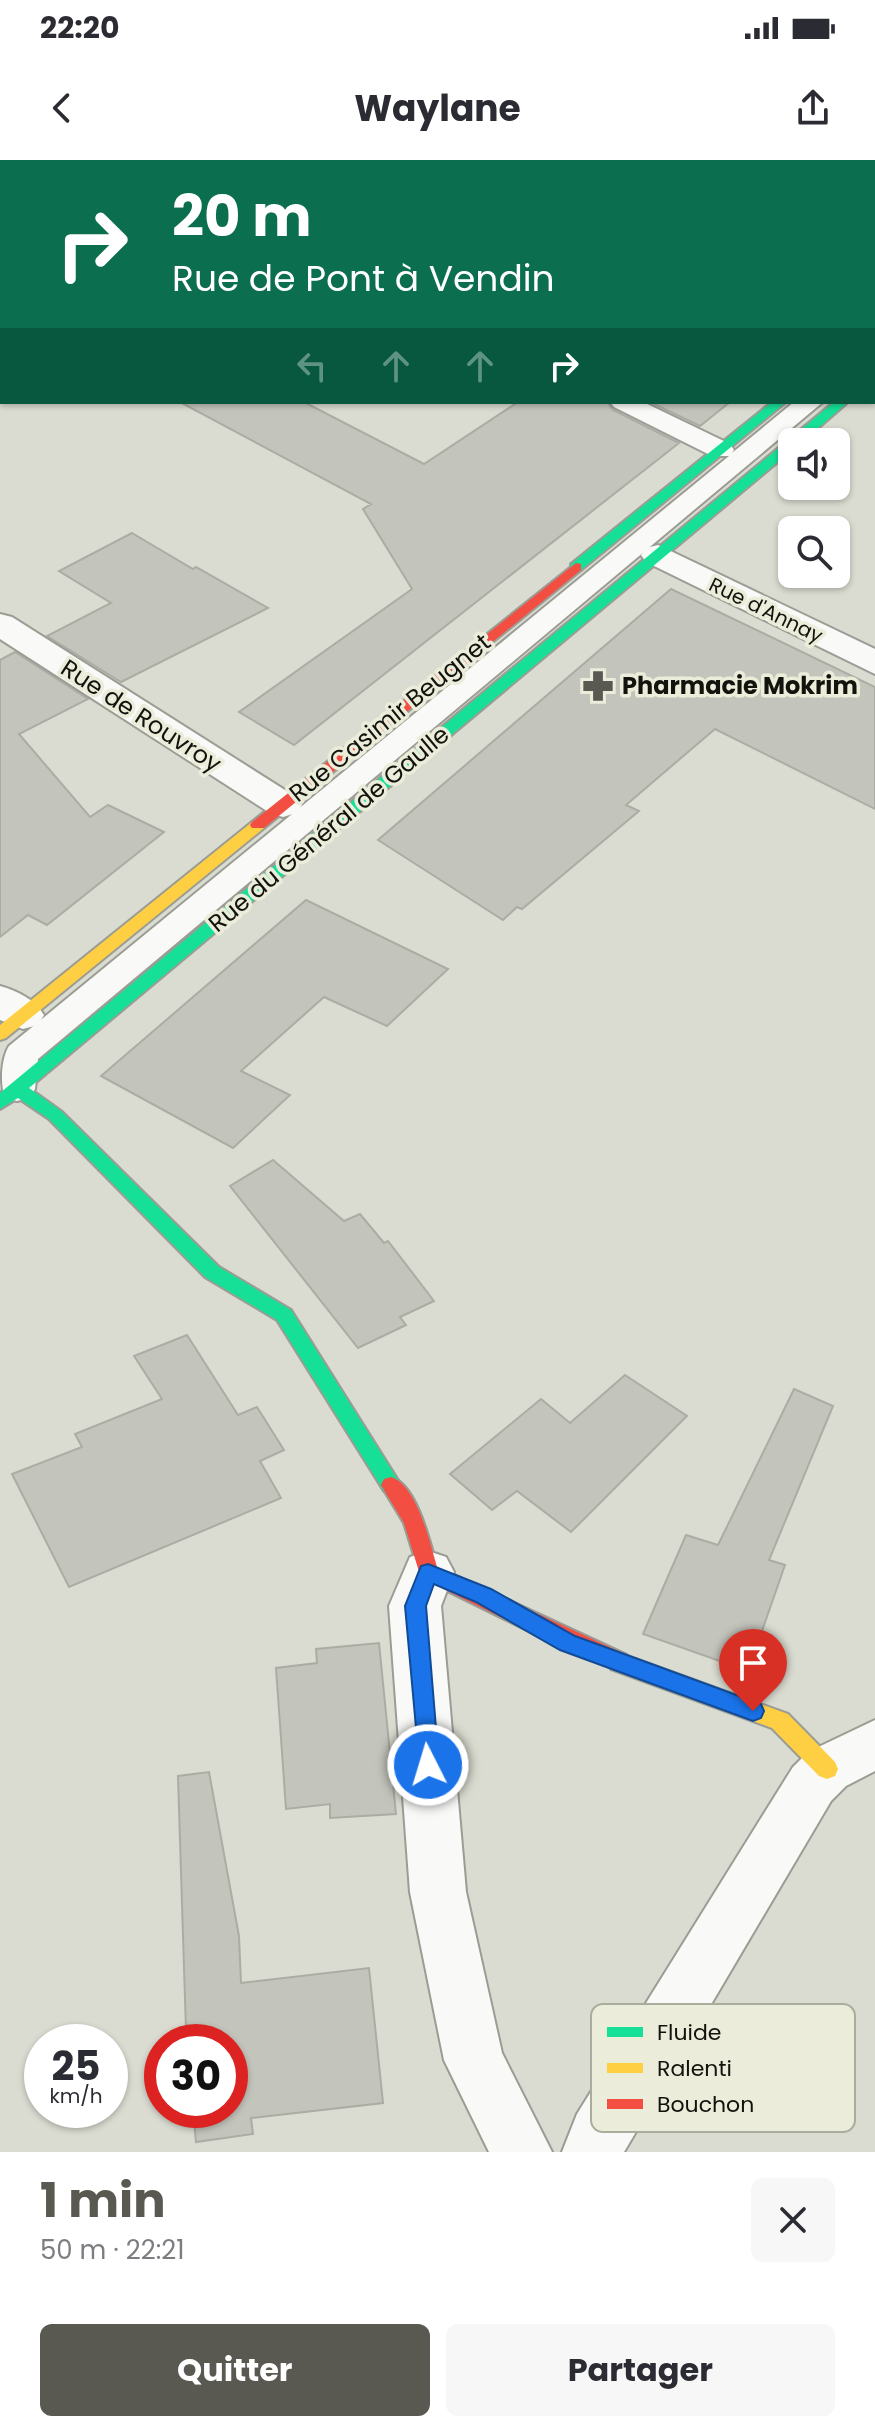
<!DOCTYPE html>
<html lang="fr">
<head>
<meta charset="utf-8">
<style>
  :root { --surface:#fff; --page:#f7f7f7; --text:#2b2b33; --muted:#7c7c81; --accent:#595952 }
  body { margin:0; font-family:Poppins,sans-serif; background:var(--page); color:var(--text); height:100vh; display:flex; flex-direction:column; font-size:30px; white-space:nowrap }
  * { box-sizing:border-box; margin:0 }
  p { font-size:26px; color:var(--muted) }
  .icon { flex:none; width:44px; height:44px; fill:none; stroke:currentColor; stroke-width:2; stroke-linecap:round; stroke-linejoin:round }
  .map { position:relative; height:1992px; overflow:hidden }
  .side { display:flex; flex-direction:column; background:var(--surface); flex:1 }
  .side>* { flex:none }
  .banner { position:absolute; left:0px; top:0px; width:876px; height:244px; box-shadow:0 2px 6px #0004; background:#0b6e4f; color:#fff; overflow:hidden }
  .fabs { position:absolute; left:778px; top:268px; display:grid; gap:16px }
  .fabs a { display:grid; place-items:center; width:72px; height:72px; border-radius:12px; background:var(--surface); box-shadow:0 2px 6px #0004; font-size:40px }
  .speed { position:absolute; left:24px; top:1864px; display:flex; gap:16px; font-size:40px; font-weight:700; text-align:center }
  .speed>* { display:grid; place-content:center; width:104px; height:104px; border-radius:50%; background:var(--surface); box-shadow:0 2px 6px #0004; line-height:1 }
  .speed small { font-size:20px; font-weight:400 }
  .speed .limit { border:12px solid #d22; background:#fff; color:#111 }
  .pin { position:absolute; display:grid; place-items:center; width:68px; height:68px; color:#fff; margin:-82px -34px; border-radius:50% 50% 50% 0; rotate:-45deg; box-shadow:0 0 8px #0007 }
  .pin .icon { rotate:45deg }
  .me { position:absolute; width:88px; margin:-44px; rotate:355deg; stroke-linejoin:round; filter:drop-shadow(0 0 6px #0008) }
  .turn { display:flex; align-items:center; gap:28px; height:168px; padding:0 40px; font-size:36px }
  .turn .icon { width:104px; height:104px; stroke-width:2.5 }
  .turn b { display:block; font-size:56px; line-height:68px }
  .lanes { display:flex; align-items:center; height:76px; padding:0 40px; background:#0003; justify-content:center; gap:40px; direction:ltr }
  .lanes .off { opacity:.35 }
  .round { display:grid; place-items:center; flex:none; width:84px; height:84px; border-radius:12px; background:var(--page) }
  .overview { display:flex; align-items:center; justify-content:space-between; height:136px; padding:0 40px }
  h1 { font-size:48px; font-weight:700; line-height:60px; color:var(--accent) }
  .primary-button { display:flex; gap:16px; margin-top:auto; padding:16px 40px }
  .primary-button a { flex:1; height:92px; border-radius:12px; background:var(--accent); color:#fff; font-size:32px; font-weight:700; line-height:92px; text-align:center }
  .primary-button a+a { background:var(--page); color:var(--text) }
  .status { display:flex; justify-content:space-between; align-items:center; height:56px; padding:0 40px; background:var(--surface); direction:ltr }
  .status svg { height:22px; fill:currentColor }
  header { display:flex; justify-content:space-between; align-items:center; height:104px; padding:0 40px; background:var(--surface); font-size:36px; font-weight:700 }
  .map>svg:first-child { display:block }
  .building { fill:#c3c5bc; stroke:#abaca4; stroke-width:2 }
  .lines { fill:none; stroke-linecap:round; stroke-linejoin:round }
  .lane-casing { stroke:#9b9d94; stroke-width:4 }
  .street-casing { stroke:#9b9d94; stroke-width:4 }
  .fast-casing { stroke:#9b9d94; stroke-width:4 }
  .slow-casing { stroke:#9b9d94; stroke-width:4 }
  .jam-casing { stroke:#9b9d94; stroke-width:4 }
  .path { stroke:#bcbcb9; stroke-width:4; stroke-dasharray:3 4; stroke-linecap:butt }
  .lane { fill:#f9faf8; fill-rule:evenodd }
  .street { fill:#f9faf8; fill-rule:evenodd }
  .fast { fill:#16e098; fill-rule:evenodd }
  .slow { fill:#ffcf43; fill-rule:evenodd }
  .jam { fill:#f24e42; fill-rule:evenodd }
  .route { fill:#1a73e8; stroke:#114b97; stroke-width:2 }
  .labels { text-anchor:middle; stroke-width:7; stroke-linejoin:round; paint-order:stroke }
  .far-street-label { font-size:20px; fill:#13130d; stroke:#ebedda }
  .poi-label { font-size:24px; font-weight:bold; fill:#13130d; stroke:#ebedda; text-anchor:start }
  .street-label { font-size:24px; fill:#13130d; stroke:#ebedda }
  .key { fill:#ebedda; stroke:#aaac9c; stroke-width:2 }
  .key-label { font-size:22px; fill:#13130d }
</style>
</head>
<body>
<div class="status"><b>22:20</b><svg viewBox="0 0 49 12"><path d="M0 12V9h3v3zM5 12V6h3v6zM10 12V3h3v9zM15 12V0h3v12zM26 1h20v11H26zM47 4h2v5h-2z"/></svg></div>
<header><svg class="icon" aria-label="back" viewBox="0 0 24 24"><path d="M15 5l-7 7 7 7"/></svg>Waylane<svg class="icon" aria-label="share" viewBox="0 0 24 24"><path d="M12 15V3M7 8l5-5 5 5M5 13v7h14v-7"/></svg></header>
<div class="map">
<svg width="875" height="1992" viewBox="0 0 875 1992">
  <rect width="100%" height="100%" fill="#dadcd1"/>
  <path class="building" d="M180,242H304L424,304L518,242H607L613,250L679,283L294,585L239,552L412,429L363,349L371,344Z
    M650,242H730L700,266Z
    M132,373L193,409L196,407L268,448L121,522L47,476L111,443L59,411Z
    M671,429L875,527V649L715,569L626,645L639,651L522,749L517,747L503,760L378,680Z
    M15,492L88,539L19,574L90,657L108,645L164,672L47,765L28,755L0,777V500Z
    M306,740L448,809L387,866L324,837L241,911L290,935L233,988L101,916Z
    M273,1000L344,1061L360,1054L384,1083L388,1081L434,1141L400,1157L406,1165L358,1188L230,1026Z
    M187,1175L238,1255L257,1247L284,1290L260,1301L281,1338L69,1427L12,1314L82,1287L75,1274L162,1239L134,1196Z
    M625,1215L687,1256L571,1372L517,1331L492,1350L450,1314L541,1239L570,1263Z
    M794,1229L833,1246L769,1400L785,1405L748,1511L643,1474L686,1375L718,1385Z
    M379,1483L396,1654L330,1658V1644L286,1649L276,1508L317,1503L316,1489Z
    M209,1612L239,1776L241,1823L369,1808L383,1943L251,1958L253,1974L196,1982L193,1950H230V1882H187L186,1871L178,1616Z"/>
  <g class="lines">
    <defs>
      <path id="lane" d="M875,181V196H874V181Z
        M0,214H2V230H0Z
        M610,242H643L730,284L734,290L732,293L794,242H823L38,899L35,929L29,938L17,941L5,938C0,924 1,899 9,886L729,296H712L614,247Z"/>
      <path id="street" d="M658,385L875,489V514L646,402L641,395L646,388Z
        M0,454L12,457L296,637L302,645L296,653L283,657L270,653L0,479Z
        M0,826C18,831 34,839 44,855L38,865L23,869L0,860Z
        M428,1391L446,1397L454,1412L441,1446L466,1732L502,1893L552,1992H489L444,1900L410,1732L389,1446L410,1397Z
        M875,1560V1611L846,1626L831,1641L624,1992H562L577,1954L793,1607L808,1592Z"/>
      <path id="fast" d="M875,210V219H874V210Z
        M772,242H786L581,410H571V404Z
        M834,242H848L802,282H792V290L29,928L61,951L219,1107L291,1150L401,1325L398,1331L391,1333L384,1331L277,1160L205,1117L49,959L18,938L0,949V933Z"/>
      <path id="slow" d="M875,161V169L874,170V162Z
        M258,660L266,665L264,668L6,878L0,880V865L252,662Z
        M619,1493L788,1554L835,1602L838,1609L835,1616L827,1619L819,1616L772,1568L611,1509L608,1502L611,1495Z"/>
      <path id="jam" d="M576,403L581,404V410L264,668H252L250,665L252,662Z
        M391,1317C417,1325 430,1383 437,1407L627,1495L630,1502L627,1509L619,1511L563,1488L421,1418L404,1363L381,1325L384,1319Z"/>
    </defs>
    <use href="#lane" class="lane-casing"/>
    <use href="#street" class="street-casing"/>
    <use href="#fast" class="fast-casing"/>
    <use href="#slow" class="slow-casing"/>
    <use href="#jam" class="jam-casing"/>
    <path class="path" d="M152,0L158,2"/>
    <use href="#lane" class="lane"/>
    <use href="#street" class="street"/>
    <use href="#fast" class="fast"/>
    <use href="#slow" class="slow"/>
    <use href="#jam" class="jam"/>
  </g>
  <path class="route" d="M428,1404L491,1429L575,1476L761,1544L764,1551L761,1558L753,1561L560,1490L476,1442L434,1424L426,1446L439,1605L436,1612L428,1615L420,1612L405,1446L421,1406Z"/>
  <defs>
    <symbol id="pharmacy-bare" viewBox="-9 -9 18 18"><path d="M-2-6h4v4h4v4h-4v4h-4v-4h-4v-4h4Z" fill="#595952" stroke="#ebedda" stroke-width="2.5" paint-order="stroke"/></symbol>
  </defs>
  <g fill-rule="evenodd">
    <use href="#pharmacy-bare" x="576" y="504" width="44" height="44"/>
  </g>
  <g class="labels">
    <g class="far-street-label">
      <text transform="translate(766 450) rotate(26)" y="7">Rue d'Annay</text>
    </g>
    <g class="poi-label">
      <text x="622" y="534">Pharmacie Mokrim</text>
    </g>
    <g class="street-label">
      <text transform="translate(141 556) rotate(33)" y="8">Rue de Rouvroy</text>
      <text transform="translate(390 558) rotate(-39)" y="8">Rue Casimir Beugnet</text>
      <text transform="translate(329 669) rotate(-40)" y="8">Rue du Général de Gaulle</text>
    </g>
  </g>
  <rect x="591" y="1844" width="264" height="128" rx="12" class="key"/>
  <rect x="607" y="1867" width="36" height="10" fill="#16e098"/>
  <rect x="607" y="1903" width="36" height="10" fill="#ffcf43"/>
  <rect x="607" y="1939" width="36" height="10" fill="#f24e42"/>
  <g class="key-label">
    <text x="657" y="1880">Fluide</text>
    <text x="657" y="1916">Ralenti</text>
    <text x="657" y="1952">Bouchon</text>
  </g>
</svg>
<div class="fabs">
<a><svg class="icon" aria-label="sound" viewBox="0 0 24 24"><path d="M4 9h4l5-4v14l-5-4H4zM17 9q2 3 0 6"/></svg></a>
<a><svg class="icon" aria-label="search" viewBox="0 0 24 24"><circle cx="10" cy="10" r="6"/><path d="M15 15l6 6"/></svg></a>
</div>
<div class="speed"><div>25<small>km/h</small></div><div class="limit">30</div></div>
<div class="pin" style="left:753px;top:1551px;background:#d93025"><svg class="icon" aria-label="arrive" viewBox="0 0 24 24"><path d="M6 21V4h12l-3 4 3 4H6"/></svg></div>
<svg class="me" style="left:428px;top:1605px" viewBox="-20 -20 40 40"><circle r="17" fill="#1a73e8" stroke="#fff" stroke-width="3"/><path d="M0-11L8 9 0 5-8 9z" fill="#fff"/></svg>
<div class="banner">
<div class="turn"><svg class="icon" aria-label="right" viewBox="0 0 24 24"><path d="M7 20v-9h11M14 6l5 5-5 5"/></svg><div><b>20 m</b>Rue de Pont à Vendin</div></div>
<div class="lanes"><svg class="icon off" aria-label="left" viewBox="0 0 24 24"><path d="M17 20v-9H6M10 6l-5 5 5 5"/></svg><svg class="icon off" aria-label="ahead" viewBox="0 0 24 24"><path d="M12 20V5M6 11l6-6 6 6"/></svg><svg class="icon off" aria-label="ahead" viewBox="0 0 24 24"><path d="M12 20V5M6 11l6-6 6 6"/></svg><svg class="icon" aria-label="right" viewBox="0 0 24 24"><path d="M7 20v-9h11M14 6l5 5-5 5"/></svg></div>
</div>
</div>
<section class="side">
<div class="overview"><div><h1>1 min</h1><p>50 m · 22:21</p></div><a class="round"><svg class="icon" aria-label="close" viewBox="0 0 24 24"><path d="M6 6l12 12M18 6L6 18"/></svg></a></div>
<div class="primary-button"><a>Quitter</a><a>Partager</a></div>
</section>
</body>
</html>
